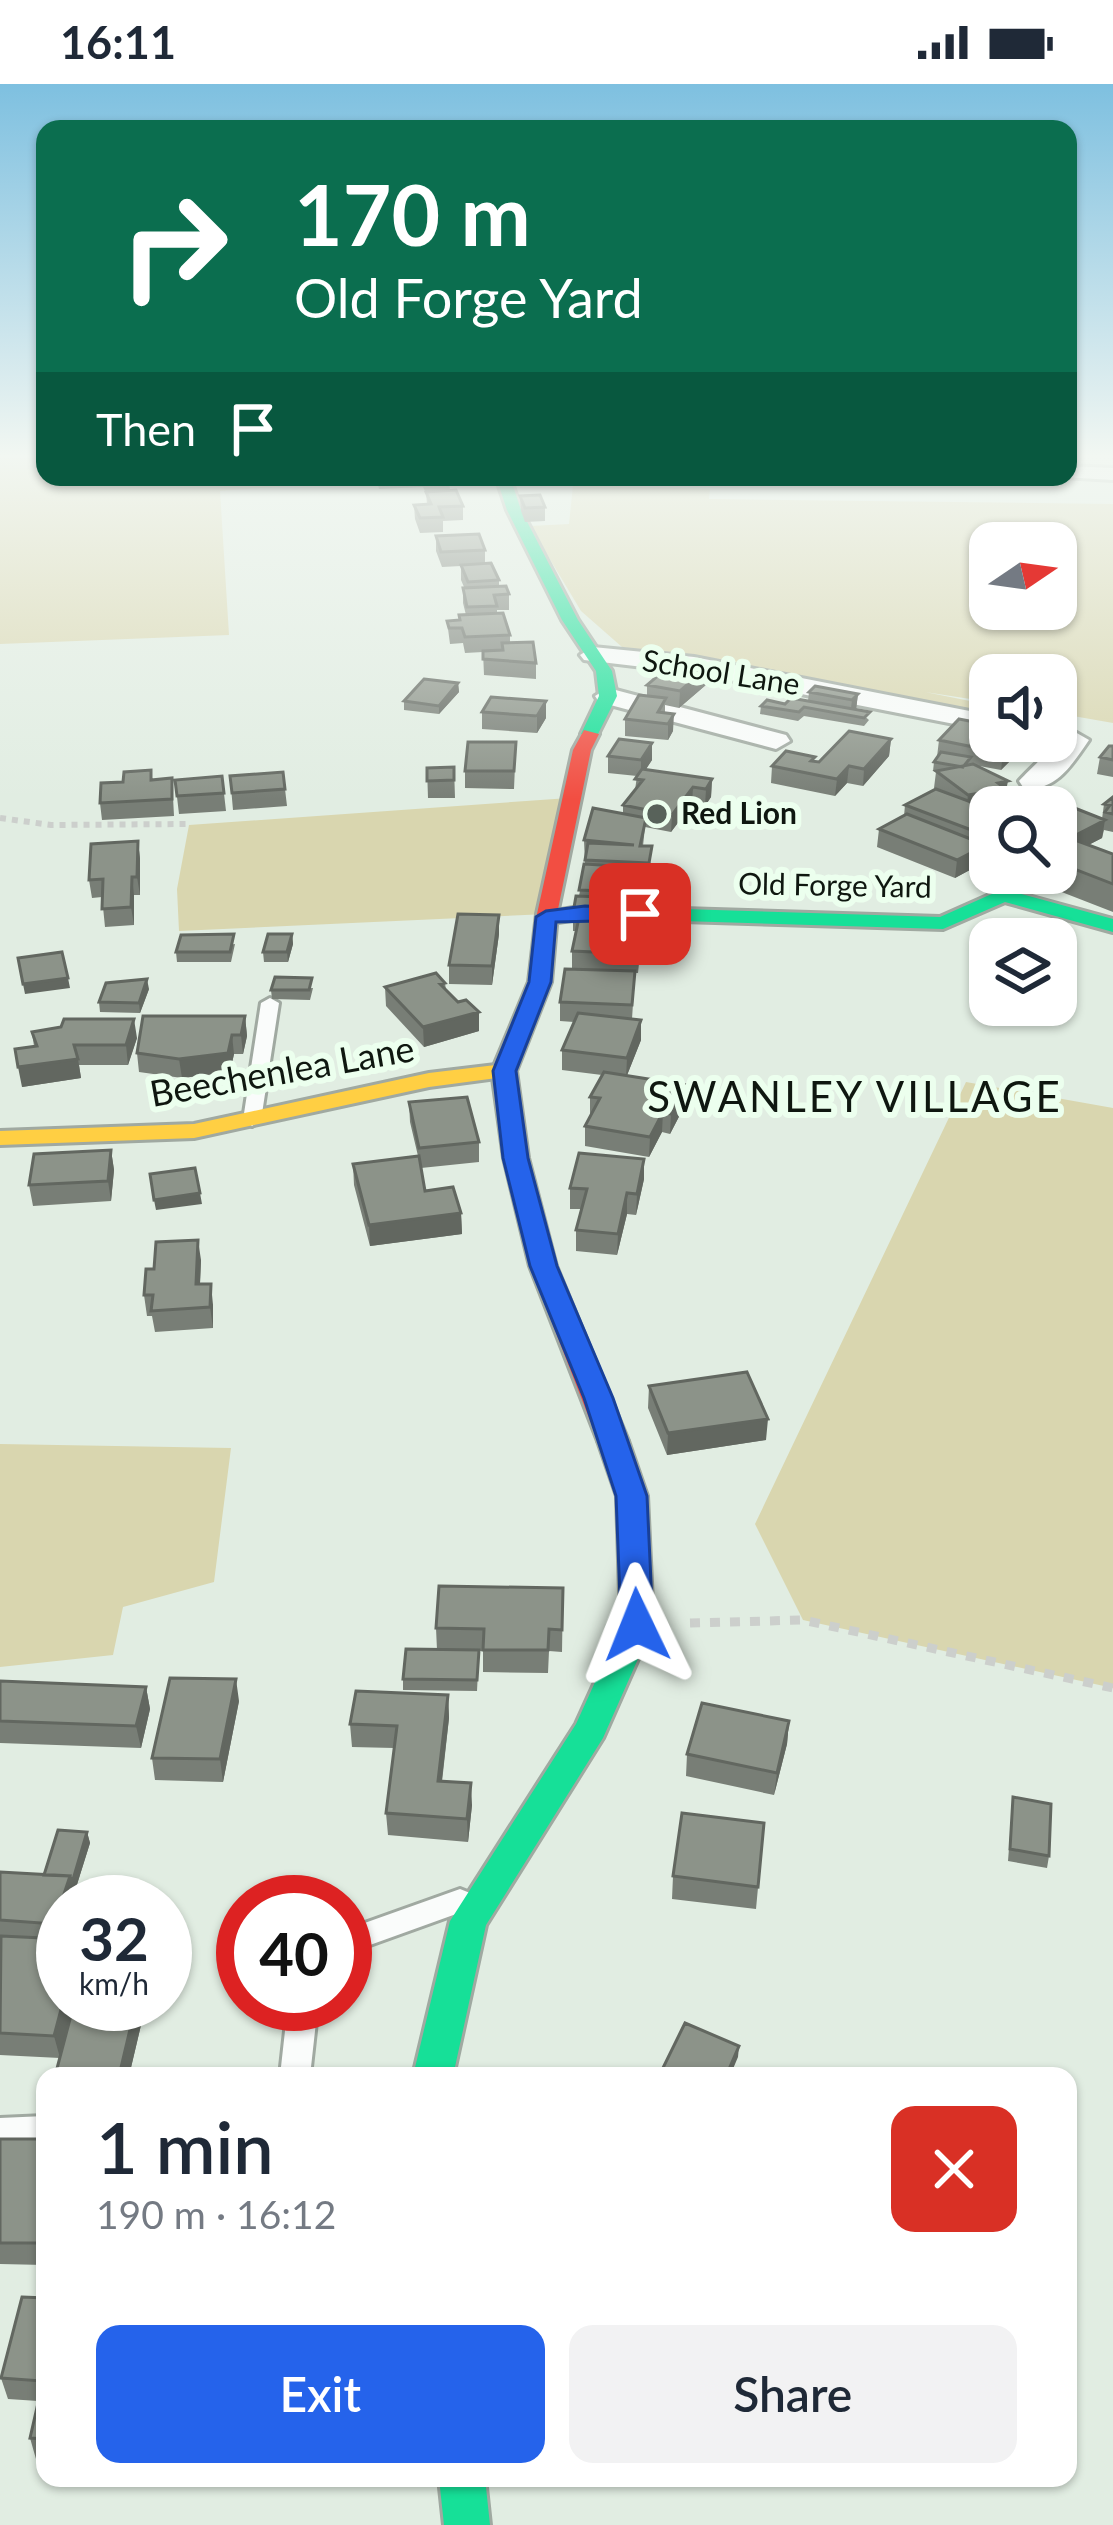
<!DOCTYPE html>
<html lang="en">
<head>
<meta charset="utf-8">
<style>
  :root { --surface:#fff; --page:#f2f2f3; --text:#1f2937; --muted:#747a83; --accent:#2563eb }
  body { margin:0; font-family:Lato,sans-serif; background:var(--page); color:var(--text); height:100vh; display:flex; flex-direction:column; font-size:45px; white-space:nowrap }
  * { box-sizing:border-box; margin:0 }
  p { font-size:39px; color:var(--muted) }
  .icon { flex:none; width:66px; height:66px; fill:none; stroke:currentColor; stroke-width:2; stroke-linecap:round; stroke-linejoin:round }
  .map { position:relative; flex:1; overflow:hidden }
  .details { position:absolute; left:36px; top:1983px; width:1041px; height:420px; display:flex; flex-direction:column; background:var(--surface); border-radius:24px; box-shadow:0 3px 9px #0004 }
  .details>* { flex:none }
  .guide { position:absolute; left:36px; top:36px; width:1041px; height:366px; border-radius:24px; box-shadow:0 3px 9px #0004; background:#0b6e4f; color:#fff; overflow:hidden }
  .needle { width:78px; rotate:77deg }
  .tools { position:absolute; left:969px; top:438px; display:grid; gap:24px }
  .tools a { display:grid; place-items:center; width:108px; height:108px; border-radius:24px; background:var(--surface); box-shadow:0 3px 9px #0004; font-size:60px }
  .speed { position:absolute; left:36px; top:1791px; display:flex; gap:24px; font-size:60px; font-weight:700; text-align:center }
  .speed>* { display:grid; place-content:center; width:156px; height:156px; border-radius:50%; background:var(--surface); box-shadow:0 3px 9px #0004; line-height:1 }
  .speed small { font-size:30px; font-weight:400 }
  .speed .limit { border:18px solid #d22; background:#fff; color:#111 }
  .pin { position:absolute; display:grid; place-items:center; width:102px; height:102px; color:#fff; margin:-51px; border-radius:24px; box-shadow:0 6px 18px #0006 }
  .me { position:absolute; width:132px; margin:-66px; rotate:358deg; stroke-linejoin:round; filter:drop-shadow(0 0 9px #0008) }
  .turn { display:flex; align-items:center; gap:42px; height:252px; padding:0 60px; font-size:54px }
  .turn .icon { width:156px; height:156px; stroke-width:2.5 }
  .turn b { display:block; font-size:84px; line-height:102px }
  .then { display:flex; align-items:center; height:114px; padding:0 60px; background:#0003; gap:24px; font-size:45px }
  .round { display:grid; place-items:center; flex:none; width:126px; height:126px; border-radius:24px; background:var(--page) }
  .summary { display:flex; align-items:center; justify-content:space-between; height:204px; padding:0 60px }
  h1 { font-size:72px; font-weight:600; line-height:90px }
  .action { display:flex; gap:24px; margin-top:auto; padding:24px 60px }
  .action a { flex:1; height:138px; border-radius:24px; background:var(--accent); color:#fff; font-size:48px; font-weight:600; line-height:138px; text-align:center }
  .action a+a { background:var(--page); color:var(--text) }
  .status { display:flex; justify-content:space-between; align-items:center; height:84px; padding:0 60px; background:var(--surface); direction:ltr }
  .status svg { height:33px; fill:currentColor }
  .map>svg:first-child { display:block }
  .green { fill:#d9d6af; fill-rule:evenodd }
  .lines { fill:none; stroke-linecap:round; stroke-linejoin:round }
  .lane-casing { stroke:#a0a9a1; stroke-width:6 }
  .street-casing { stroke:#a0a9a1; stroke-width:6 }
  .fast-casing { stroke:#a0a9a1; stroke-width:6 }
  .slow-casing { stroke:#a0a9a1; stroke-width:6 }
  .jam-casing { stroke:#a0a9a1; stroke-width:6 }
  .path-far1 { stroke:#cccfcc; stroke-width:6; stroke-dasharray:6 6; stroke-linecap:butt }
  .path { stroke:#cccfcc; stroke-width:9; stroke-dasharray:10 10; stroke-linecap:butt }
  .lane { fill:#fafcfb; fill-rule:evenodd }
  .street { fill:#fafcfb; fill-rule:evenodd }
  .fast { fill:#16e098; fill-rule:evenodd }
  .slow { fill:#ffcf43; fill-rule:evenodd }
  .jam { fill:#f24e42; fill-rule:evenodd }
  .wall { fill:#787e76 }
  .shaded-wall { fill:#626760 }
  .building { fill:#8c9389; stroke:#626760; stroke-width:3 }
  .route { fill:#2563eb; stroke:#184099; stroke-width:3 }
  .poi-dot { fill:#58625a; stroke:#ecffee; stroke-width:4.5 }
  .labels { text-anchor:middle; stroke-width:12; stroke-linejoin:round; paint-order:stroke }
  .far-street-label { font-size:30px; fill:#0f1710; stroke:#ecffee }
  .far-poi-label { font-size:30px; font-weight:bold; fill:#0f1710; stroke:#ecffee; text-anchor:start }
  .street-label { font-size:36px; fill:#0f1710; stroke:#ecffee }
  .quarter-label { font-size:42px; letter-spacing:3px; fill:#0f1710; stroke:#ecffee }
</style>
</head>
<body>
<div class="status"><b>16:11</b><svg viewBox="0 0 49 12"><path d="M0 12V9h3v3zM5 12V6h3v6zM10 12V3h3v9zM15 12V0h3v12zM26 1h20v11H26zM47 4h2v5h-2z"/></svg></div>
<div class="map">
<svg width="1113" height="2441" viewBox="0 0 1113 2441">
  <rect width="100%" height="100%" fill="#e1ede2"/>
  <path class="green" d="M0,373H45V393H411L220,407L229,551L0,560Z
    M573,401L710,405L709,415L1113,420V639L1056,629V591H990V618L925,608L990,621V631L622,563L581,527L530,442L569,440ZM990,459H1056V525H990Z
    M569,714L547,830L179,847L177,805L189,741Z
    M966,998L1113,1024V1604L803,1536L755,1440Z
    M0,1360L231,1364L214,1498L123,1523L113,1571L0,1583Z"/>
  <g class="lines">
    <defs>
      <path id="lane" d="M270,914L279,919L261,1036L252,1042L243,1036L261,919Z
        M460,1805L470,1809L474,1817L470,1825L345,1870V1846Z
        M288,1920H318L310,1992H280Z
        M45,2032V2060L0,2062V2034Z"/>
      <path id="street" d="M1068,382L1113,384V396L1063,393H1068Z
        M593,563L694,573L990,631V647L694,589L584,576L580,571Z
        M608,604L786,651L790,657L776,665L599,618L595,612Z
        M1075,648L1089,656C1073,679 1055,710 1023,703L1019,697C1027,688 1066,650 1075,648Z"/>
      <path id="fast" d="M496,393H510L521,426L578,536L612,587L617,612L596,654L581,650L599,612L596,587L562,536L507,426Z
        M1003,805L1113,835V848L1005,818L943,845L585,834L551,839L541,833L544,829L585,822L940,833Z
        M613,1347L628,1357L647,1412L653,1541L603,1654L486,1841L453,1992H413L450,1837L576,1640L621,1541L617,1412L598,1357Z
        M439,2394H485L490,2441H444Z"/>
      <path id="slow" d="M504,980L516,987L512,992L429,1003L194,1054L0,1061V1047L194,1040L429,989Z"/>
      <path id="jam" d="M584,646L599,650L591,666L557,830L551,898L516,987L528,1074L556,1182L628,1357L613,1367L598,1357L530,1182L504,1074L492,987L529,898L537,830L573,666Z"/>
    </defs>
    <use href="#lane" class="lane-casing"/>
    <use href="#street" class="street-casing"/>
    <use href="#fast" class="fast-casing"/>
    <use href="#slow" class="slow-casing"/>
    <use href="#jam" class="jam-casing"/>
    <path class="path-far1" d="M0,734L51,741L189,740"/>
    <path class="path" d="M690,1539L803,1536L1113,1604"/>
    <use href="#lane" class="lane"/>
    <use href="#street" class="street"/>
    <use href="#fast" class="fast"/>
    <use href="#slow" class="slow"/>
    <use href="#jam" class="jam"/>
  </g>
  <path class="wall" d="M376,393H449L450,406L463,422V436L443,437V448L420,449L415,435L414,421L427,420L426,409L423,403L379,405Z
    M727,393H770V397L727,396Z
    M520,412L545,423V437L525,438L521,427Z
    M436,452L485,466V479L499,496V502L509,510V526H497V529L510,551V559L536,579V595L484,591L483,568L465,569L463,559L450,560L447,537H459V531H466L463,519V504L464,503L461,496V482L442,483L436,467Z
    M708,583L707,600L679,624L665,621V629L673,647L668,656L625,652V635L647,612V601Z
    M458,599L459,608L439,630L404,626V617Z
    M809,608L858,610L856,625L869,636L864,642L804,632L798,637L760,630L761,622L808,617Z
    M482,628L546,634L537,649L482,645Z
    M891,655L889,672L863,702L847,699L835,712L771,699L772,682L819,678Z
    M939,656L1013,659L1011,676L1001,686L974,681L1006,715L1003,722L990,723V780L984,778L955,794L877,763L879,745L904,732L905,721L936,706L934,704L936,688L933,687L934,678L937,673Z
    M516,658L514,705L465,704V687Z
    M1113,662V693L1097,690L1100,673Z
    M608,672L652,676L645,686L712,695L711,713L705,722L692,720L671,748L645,743L643,762L651,780L649,797H635L630,827L627,842L641,861L638,889H635L632,935L641,936V956L627,991L686,1001L685,1021L670,1050L662,1048L649,1073L585,1062V1042L590,1033V1013L602,991L562,986V966L574,938L560,937V918L572,885V867L576,847H573V829L579,812L585,780L584,756L623,730V721L635,706L637,692L608,689Z
    M454,683L455,714H428L427,684Z
    M283,688L287,722L233,726L230,692Z
    M222,692L226,727L179,730L175,696Z
    M172,694L174,732L102,736L100,719L152,696Z
    M1113,713V748L1104,746L1102,754L1088,761L1113,770V828L1013,789H1056V729L1102,735L1104,720Z
    M138,757L140,775V811H134V841L105,843L102,813L92,814L89,796Z
    M499,831V850L492,901L449,900V881Z
    M292,850L293,860L288,878H264L263,868Z
    M235,860L231,878H177L176,868Z
    M445,899L446,906L458,918L479,928V947L424,963L386,922L385,903Z
    M313,904L310,916L272,915L271,906Z
    M149,905L140,929L100,928L99,918Z
    M245,932L247,952L243,970H234L230,988L182,994L139,988L137,969Z
    M32,949L137,954L128,981H79L81,994L22,1003L34,962Z
    M409,1018L479,1058V1078L421,1084L425,1107L461,1129L462,1150L370,1162L354,1101L353,1080L418,1072L410,1038Z
    M111,1066L114,1086L111,1117L33,1122L29,1101Z
    M644,1075V1095L636,1131L627,1130L617,1171L576,1167V1146L582,1125H570V1104Z
    M201,1176L200,1200L213,1221V1244L155,1248L152,1232H147L144,1211Z
    M649,1302L766,1356L667,1371L648,1324Z
    M563,1504L562,1568L549,1567L548,1589L483,1588V1567H479L477,1607L403,1606V1595L437,1566L436,1544Z
    M0,1597L146,1603L150,1625L141,1664L0,1659Z
    M448,1611L449,1634L442,1698L472,1721L468,1758L388,1751L386,1729L394,1664L352,1663L350,1640Z
    M239,1617L223,1698L155,1696L152,1674Z
    M789,1637L787,1660L774,1711L686,1692L687,1670Z
    M1013,1713L1049,1772L1047,1784L1008,1777Z
    M764,1739L756,1825L672,1815L673,1792Z
    M87,1748L90,1759L74,1810V1818H63L62,1855L74,1920H146L129,1992L60,1974L0,1971V1788L44,1791Z
    M0,2055H45V2181L0,2180Z
    M45,2214V2375H36L30,2354L38,2317L8,2315L1,2294Z"/>
  <path class="shaded-wall" d="M708,583L707,600L679,624L680,607Z
    M458,599L459,608L439,630V622Z
    M858,610L856,626L850,632L852,616Z
    M546,617V634L537,649V632Z
    M674,630L673,647L668,656V640Z
    M891,655L889,672L863,702L864,685Z
    M652,659V676L641,693V676Z
    M1013,659L1011,676L1001,686L1003,669Z
    M849,682L847,699L835,712L837,695Z
    M712,695L711,713L705,722L706,705Z
    M1008,697L1003,722L966,729L968,711L998,699Z
    M693,703L692,720L671,748L672,731Z
    M1105,736L1102,754L1060,776L1062,758Z
    M138,757L140,775V811L137,793Z
    M986,761L983,779L955,794L957,776Z
    M635,783V801L630,827V808Z
    M132,793L134,811V841L131,823Z
    M630,814L629,832L623,860V842Z
    M499,831V850L492,901V882Z
    M292,850L293,860L288,878L287,868Z
    M68,894L70,904L25,910L23,900Z
    M147,895L149,905L140,929L139,919Z
    M479,928V947L424,963L423,943Z
    M245,932L247,952L243,970L241,951Z
    M134,935L137,954L128,981L126,961Z
    M641,936V956L626,994L627,974Z
    M232,951L234,970L230,988L182,994L179,975Z
    M78,975L81,994L22,1003L18,983Z
    M686,1001L685,1021L670,1050L671,1030Z
    M663,1028L662,1048L649,1073L650,1053Z
    M111,1066L114,1086L111,1117L108,1097Z
    M644,1075V1095L636,1131L637,1110Z
    M200,1109L202,1120L156,1126L154,1116Z
    M627,1109V1130L617,1171L618,1150Z
    M461,1129L462,1150L370,1162L369,1141Z
    M198,1156L201,1176L199,1221L196,1200Z
    M211,1200L213,1221V1244L210,1223Z
    M768,1335L766,1356L667,1371L668,1349Z
    M236,1595L239,1617L223,1698L220,1675Z
    M146,1603L150,1625L141,1664L136,1642Z
    M448,1611L449,1634L439,1720L438,1697Z
    M789,1637L787,1660L774,1711L777,1689Z
    M471,1699L472,1721L468,1758L467,1735Z
    M87,1748L90,1759L74,1810L72,1799Z
    M70,1792L75,1815L74,1818H63V1851L59,1863L54,1840Z
    M63,1920H74L60,1974L54,1952Z
    M136,1920H146L129,1992H119Z
    M739,1962L738,1973L730,1992H726Z"/>
  <path class="building" d="M456,406L463,422L439,423L443,433L420,434L414,421L431,420L426,408Z
    M540,411L545,423L525,424L520,412Z
    M479,450L485,466L441,468L436,452Z
    M491,479L499,496L468,498L461,481Z
    M506,502L509,510L494,511L497,522L467,523L463,504Z
    M503,529L510,551L465,553L462,544H449L447,537L460,536L459,531Z
    M533,558L536,579L483,575V567L503,566L502,559Z
    M675,577L708,583L680,607L647,601Z
    M424,595L458,599L439,622L404,617Z
    M815,602L858,610L852,616L809,608Z
    M639,611L666,614L658,628L674,630L668,640L625,635Z
    M491,613L546,617L537,632L482,628Z
    M791,614L870,628L864,634L804,623L799,628L761,622L767,616L785,620Z
    M959,635L990,641V657L1013,659L1003,669L939,656Z
    M849,647L891,655L864,685L849,682L837,695L772,682L786,667L815,673L811,677L819,678Z
    M619,655L652,659L641,676L608,672Z
    M468,658H516L514,687H465Z
    M1109,662H1113V676L1100,673Z
    M941,668L971,673L963,683L934,678Z
    M973,680L1008,697L998,699L1006,705L968,711L936,687Z
    M454,683V696L427,697V684Z
    M642,685L712,695L706,705L693,703L672,731L623,721L643,696L635,695Z
    M151,686V696L172,694V715L100,719L101,699L123,698L124,688Z
    M283,688L285,705L232,709L230,692Z
    M222,692L224,709L177,712L175,696Z
    M936,705L990,725V753L905,721Z
    M1113,713V730L1105,728L1110,721L1104,720Z
    M1022,716L1041,723H1007Z
    M1072,723L1105,736L1070,754L1056,749V729L1058,730Z
    M593,724L646,734L640,762H652L649,779L585,776L588,759L634,761L584,756Z
    M907,730L986,761L957,776L879,745Z
    M1056,749L1113,770V800L1056,778Z
    M138,757L137,793H132L131,823L102,825L103,795L89,796L91,760Z
    M584,780L635,783L630,808L579,806Z
    M576,812L630,814L623,842H642L639,870L572,867L580,829H573Z
    M458,830L499,831L492,882L449,881Z
    M234,850L230,868H176L181,851Z
    M268,850H292L287,868H263Z
    M62,868L68,894L23,900L18,874Z
    M565,885L635,887L632,921L560,918Z
    M436,889L445,899L440,900L458,918L466,916L479,928L423,943L385,903Z
    M275,893L312,894L309,906H271Z
    M147,895L139,919L99,918L106,899Z
    M578,929L641,936L627,974L562,966Z
    M143,932H245L241,951H232L228,969L179,975L137,969Z
    M64,935H134L126,961H74L78,975L18,983L15,965L37,962L32,948L61,943Z
    M604,988L686,1001L671,1030L663,1028L650,1053L585,1042L600,1014L590,1013Z
    M467,1013L479,1058L419,1064L409,1018Z
    M111,1066L108,1097L29,1101L34,1070Z
    M579,1069L644,1075L637,1110L627,1109L618,1150L576,1146L587,1105L570,1104Z
    M419,1072L425,1107L453,1103L461,1129L369,1141L353,1080Z
    M195,1084L200,1109L154,1116L150,1090Z
    M198,1156L196,1200H211L210,1223L151,1227L153,1211H144L146,1185H154L156,1158Z
    M747,1288L768,1335L668,1349L649,1302Z
    M439,1502L563,1504L562,1546L549,1545L548,1566H483L484,1545L436,1544Z
    M406,1565L479,1566L477,1596L403,1595Z
    M170,1594L236,1595L220,1675L152,1674Z
    M0,1597L146,1603L136,1642L0,1637Z
    M356,1607L448,1611L438,1697L471,1699L467,1735L386,1729L397,1642L350,1640Z
    M702,1619L789,1637L777,1689L687,1670Z
    M1013,1713L1051,1720L1049,1772L1010,1765Z
    M682,1729L764,1739L758,1803L673,1792Z
    M58,1746L87,1748L72,1799L70,1792L44,1791Z
    M0,1788L70,1792L54,1840L0,1836Z
    M1,1852L63,1855V1918L54,1952L0,1949Z
    M74,1920H136L119,1992H55Z
    M685,1939L739,1962L726,1992H659Z
    M0,2055H45V2159H0Z
    M22,2213L45,2214V2355L30,2354L43,2297L1,2294Z"/>
  <linearGradient id="sky" x2="0" y2="1"><stop stop-color="#7ec0e0"/><stop offset="0.52" stop-color="#f2f7f2"/><stop offset="1" stop-color="#f2f7f2" stop-opacity="0"/></linearGradient>
  <rect width="1113" height="715" fill="url(#sky)"/>
  <path class="route" d="M585,822L640,824L651,830L640,836L556,838L551,898L516,987L528,1074L557,1182L613,1314L647,1412L653,1541L648,1550H625L621,1541L616,1412L584,1314L530,1182L503,1074L493,987L529,898L536,833L546,827Z"/>
  <circle class="poi-dot" cx="657" cy="730" r="12"/>
  <g class="labels">
    <g class="far-street-label">
      <text transform="translate(721 589) rotate(9)" y="10">School Lane</text>
      <text transform="translate(835 802) rotate(1)" y="10">Old Forge Yard</text>
    </g>
    <g class="far-poi-label">
      <text x="681" y="740">Red Lion</text>
    </g>
    <g class="street-label">
      <text transform="translate(282 987) rotate(-10)" y="13">Beechenlea Lane</text>
    </g>
    <g class="quarter-label">
      <text x="855" y="1028">SWANLEY VILLAGE</text>
    </g>
  </g>
</svg>
<div class="tools">
<a><svg class="needle" viewBox="-14 -14 28 28"><path d="M0-13l5 13h-10z" fill="#e53935"/><path d="M0 13l5-13h-10z" fill="#747a83"/></svg></a>
<a><svg class="icon" aria-label="sound" viewBox="0 0 24 24"><path d="M4 9h4l5-4v14l-5-4H4zM17 9q2 3 0 6"/></svg></a>
<a><svg class="icon" aria-label="search" viewBox="0 0 24 24"><circle cx="10" cy="10" r="6"/><path d="M15 15l6 6"/></svg></a>
<a><svg class="icon" aria-label="layers" viewBox="0 0 24 24"><path d="M12 4l9 5-9 5-9-5zM3 14l9 5 9-5"/></svg></a>
</div>
<div class="speed"><div>32<small>km/h</small></div><div class="limit">40</div></div>
<div class="pin" style="left:640px;top:830px;background:#d93025"><svg class="icon" aria-label="arrive" viewBox="0 0 24 24"><path d="M6 21V4h12l-3 4 3 4H6"/></svg></div>
<svg class="me" style="left:637px;top:1541px" viewBox="-20 -20 40 40"><path d="M0-17L14 15 0 8-14 15z" fill="#2563eb" stroke="#fff" stroke-width="4"/></svg>
<div class="guide">
<div class="turn"><svg class="icon" aria-label="right" viewBox="0 0 24 24"><path d="M7 20v-9h11M14 6l5 5-5 5"/></svg><div><b>170 m</b>Old Forge Yard</div></div>
<div class="then">Then<svg class="icon" aria-label="arrive" viewBox="0 0 24 24"><path d="M6 21V4h12l-3 4 3 4H6"/></svg></div>
</div>
<section class="details">
<div class="summary"><div><h1>1 min</h1><p>190 m · 16:12</p></div><a class="round" style="background:#d93025;color:#fff"><svg class="icon" aria-label="close" viewBox="0 0 24 24"><path d="M6 6l12 12M18 6L6 18"/></svg></a></div>
<div class="action"><a>Exit</a><a>Share</a></div>
</section>
</div>
</body>
</html>
